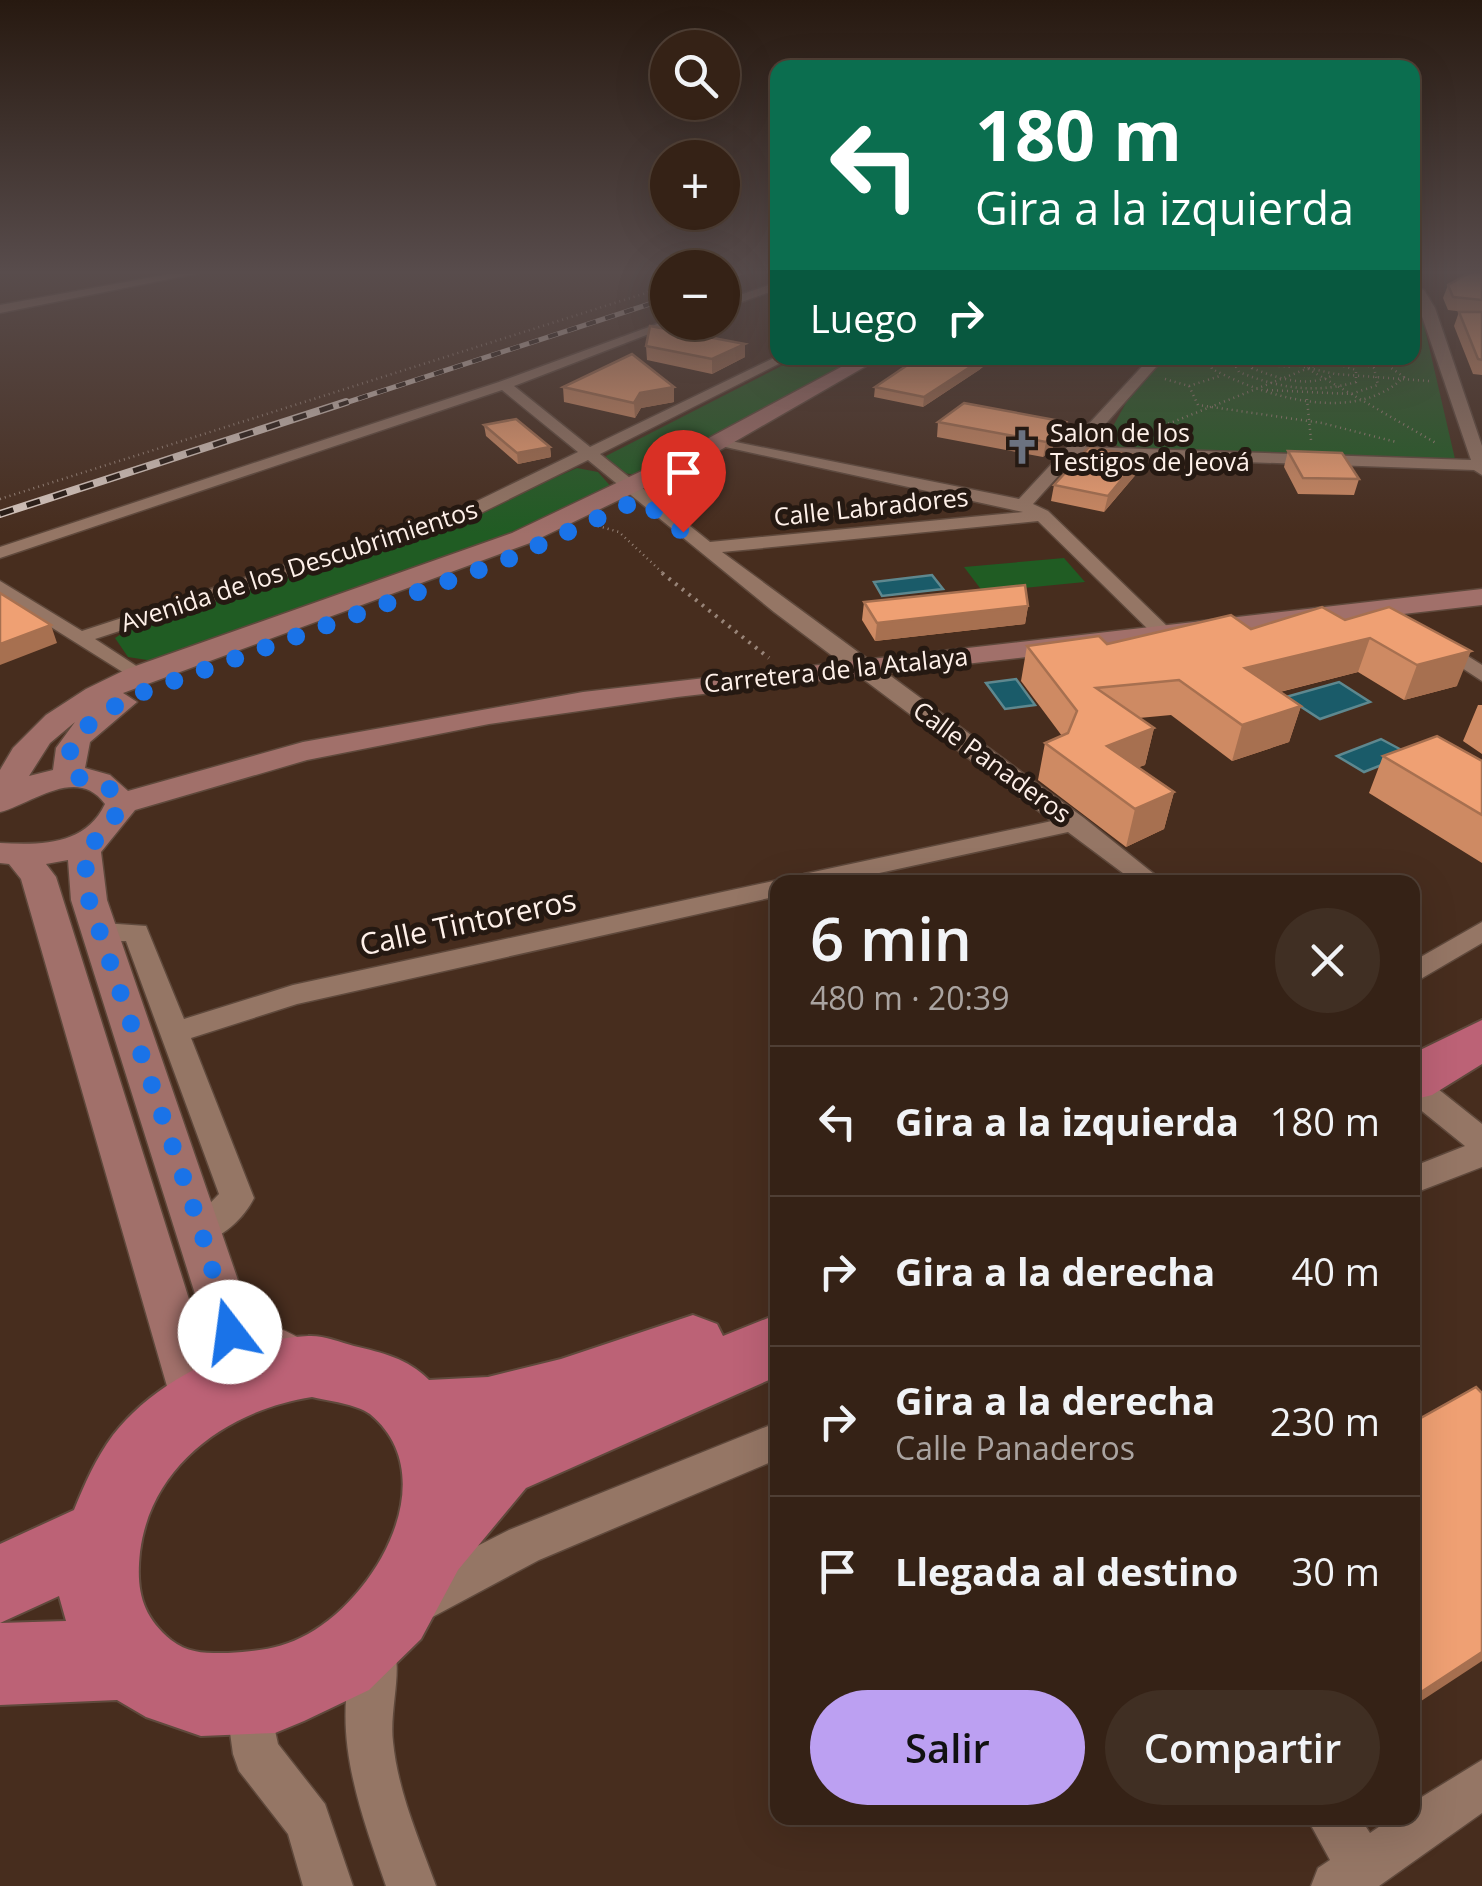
<!DOCTYPE html>
<html lang="es">
<head>
<meta charset="utf-8">
<style>
  :root { --surface:#352216; --page:#402f23; --text:#f1f3f6; --muted:#aaa4a1; --line:#4f3f35; --accent:#bca0f2 }
  body { margin:0; font-family:"Open Sans",sans-serif; background:var(--page); color:var(--text); height:100vh; display:flex; flex-direction:column; font-size:38px; white-space:nowrap }
  * { box-sizing:border-box; margin:0 }
  p { font-size:32px; color:var(--muted) }
  .icon { flex:none; width:55px; height:55px; fill:none; stroke:currentColor; stroke-width:2; stroke-linecap:round; stroke-linejoin:round }
  .map { position:relative; flex:1; overflow:hidden }
  .side { position:absolute; left:770px; top:875px; width:650px; height:950px; display:flex; flex-direction:column; background:var(--surface); border-radius:20px; box-shadow:0 10px 40px #0002,0 0 0 2px var(--line) }
  .side>* { flex:none }
  .banner { position:absolute; left:770px; top:60px; width:650px; height:305px; border-radius:20px; box-shadow:0 10px 40px #0002,0 0 0 2px var(--line); background:#0b6e4f; color:#fff; overflow:hidden }
  .buttons { position:absolute; left:650px; top:30px; display:grid; gap:20px }
  .buttons a { display:grid; place-items:center; width:90px; height:90px; border-radius:50%; background:var(--surface); box-shadow:0 10px 40px #0002,0 0 0 2px var(--line); font-size:50px }
  .pin { position:absolute; display:grid; place-items:center; width:85px; height:85px; color:#fff; margin:-102px -42px; border-radius:50% 50% 50% 0; rotate:-45deg; box-shadow:0 0 10px #0007 }
  .pin .icon { rotate:45deg }
  .me { position:absolute; width:110px; margin:-55px; rotate:345deg; stroke-linejoin:round; filter:drop-shadow(0 0 8px #0008) }
  .turn { display:flex; align-items:center; gap:35px; height:210px; padding:0 40px; font-size:45px }
  .turn .icon { width:130px; height:130px; stroke-width:2.5 }
  .turn b { display:block; font-size:70px; line-height:85px }
  .then { display:flex; align-items:center; height:95px; padding:0 40px; background:#0003; gap:20px; font-size:38px }
  .round { display:grid; place-items:center; flex:none; width:105px; height:105px; border-radius:52px; background:var(--page) }
  .headline { display:flex; align-items:center; justify-content:space-between; height:170px; padding:0 40px }
  h1 { font-size:60px; font-weight:600; line-height:75px }
  .button { display:flex; gap:20px; margin-top:auto; padding:20px 40px }
  .button a { flex:1; height:115px; border-radius:60px; background:var(--accent); color:#111; font-size:40px; font-weight:600; line-height:115px; text-align:center }
  .button a+a { background:var(--page); color:var(--text) }
  ul { padding:0; list-style:none }
  li { display:flex; align-items:center; gap:30px; height:150px; padding:0 40px; border-top:2px solid var(--line) }
  li div { flex:1 }
  li b { display:block; font-size:38px }
  li em { font-style:normal }
  .map>svg:first-child { display:block }
  .green { fill:#205c23 }
  .water { fill:#1a5b69; stroke:#5e888f; stroke-width:2.5 }
  .lines { fill:none; stroke-linecap:round; stroke-linejoin:round }
  .street-casing { stroke:#5f493c; stroke-width:3 }
  .secondary-casing { stroke:#5f493c; stroke-width:3 }
  .highway-casing { stroke:#5f493c; stroke-width:4 }
  .path-far1 { stroke:#998579; stroke-width:2.5; stroke-dasharray:1 4; stroke-linecap:butt }
  .path { stroke:#998579; stroke-width:4; stroke-dasharray:2.5 6; stroke-linecap:butt }
  .street { fill:#957665; fill-rule:evenodd }
  .secondary { fill:#a1706a; fill-rule:evenodd }
  .highway { fill:#bc6276; fill-rule:evenodd }
  .rail-far1-casing { stroke:#d8c8bf; stroke-width:5 }
  .rail-casing { stroke:#d8c8bf; stroke-width:8 }
  .rail-far1 { stroke:#251912; stroke-width:4; stroke-dasharray:10; stroke-linecap:butt }
  .rail { stroke:#251912; stroke-width:5; stroke-dasharray:14; stroke-linecap:butt }
  .wall { fill:#ce8a63 }
  .shaded-wall { fill:#a77050 }
  .building { fill:#efa073; stroke:#a77050; stroke-width:2.5 }
  .route { stroke:#1a73e8; stroke-width:18; stroke-dasharray:0 32.4 }
  .labels { text-anchor:middle; stroke-width:10; stroke-linejoin:round; paint-order:stroke }
  .far-poi-label { font-size:25px; fill:#fef0e9; stroke:#251912; text-anchor:start }
  .far-street-label { font-size:25px; fill:#fef0e9; stroke:#251912 }
  .street-label { font-size:30px; fill:#fef0e9; stroke:#251912 }
</style>
</head>
<body>
<div class="map">
<svg width="1482" height="1886" viewBox="0 0 1482 1886">
  <rect width="100%" height="100%" fill="#472d1e"/>
  <path class="green" d="M1413,302L1421,312L1455,459L1119,447L1106,439L1143,372L1159,358H1412Z
    M797,358H860L639,475L622,473L607,461L606,456Z
    M577,468L598,472L613,489L523,532L160,662L128,657L115,638L124,632L456,521Z
    M1064,558L1085,582L983,592L964,567Z"/>
  <path class="water" d="M932,575L943,589L882,596L874,582Z
    M1016,679L1035,705L1005,709L986,683Z
    M1339,682L1370,702L1320,719L1286,697Z
    M1381,739L1409,754L1364,772L1337,756Z"/>
  <g class="lines">
    <defs>
      <path id="street" d="M191,270H214L0,313V305Z
        M778,282V289L722,309V301Z
        M1412,287L1424,290L1435,308L1482,446V475L1474,470L1076,456L1033,504L1048,511L1170,629V637H1156L1038,521L722,552L1084,818L1164,882H1135L1068,832L838,882H791L804,874L1052,821L774,612L588,460L483,512L95,639L144,671L148,675L137,681L0,595V581L82,631L471,504L578,452L502,390L0,558V547L499,382L668,320L680,322L514,386L590,447L778,356L790,358L600,454L710,542L1023,512L721,446L713,441L716,438L1019,499L1150,358H1164L1085,447L1471,460Z
        M1437,637L1482,665V681L1430,647L1427,643Z
        M778,880L787,882H778V896L297,1004L191,1038L254,1198C243,1220 214,1248 189,1240L184,1230L219,1194L126,941H103L89,932L103,923L146,926L184,1019L293,985Z
        M1482,922V943L1412,984V962Z
        M1412,1074L1423,1077L1482,1124V1167L1412,1194V1167L1465,1146L1412,1103Z
        M778,1422V1459L539,1560L425,1621L400,1615L393,1600L400,1585L509,1530Z
        M376,1634L392,1640C404,1669 389,1709 393,1742C398,1792 419,1839 436,1886H386C359,1807 326,1723 360,1640Z
        M248,1674L264,1681L278,1744L325,1804L353,1886H303L288,1834L239,1771L233,1754L225,1697L232,1681Z
        M1482,1760V1813L1379,1886H1311L1318,1868L1330,1860L1307,1818H1360L1370,1833L1392,1818H1412V1803Z"/>
      <path id="secondary" d="M858,358H880L710,456L530,543L123,693L137,702L90,742L85,768L110,775L128,791L303,742L583,692L1482,589V605L677,697L489,724L307,760L135,810L101,852L107,900L251,1318C280,1329 312,1337 326,1367L318,1383L300,1390L212,1348L71,900L68,860L46,864L56,877L222,1404L215,1421L196,1428L177,1421L21,879L9,864L0,863V843C40,845 85,846 105,804C77,765 32,804 0,812V770L13,748L46,715L86,689L127,669L512,533L694,446ZM75,722L56,748L53,770L29,776L50,743Z"/>
      <path id="highway" d="M1482,1020V1064L1432,1095L1412,1100V1054Z
        M778,1314V1376L526,1488L458,1570L421,1639L369,1690L304,1721L275,1733L201,1736L146,1717L117,1700L0,1705V1623L66,1621L59,1596L0,1623V1544L74,1510C85,1483 96,1458 113,1435C155,1380 240,1339 308,1336C323,1335 340,1342 354,1346C383,1353 407,1358 429,1380L488,1377L561,1359L693,1315L717,1324L723,1336ZM312,1397C329,1401 356,1404 370,1414C445,1476 377,1596 308,1634C281,1649 258,1651 228,1653C206,1653 189,1654 171,1640C141,1615 136,1589 140,1552C151,1464 229,1410 312,1397Z"/>
    </defs>
    <use href="#street" class="street-casing"/>
    <use href="#secondary" class="secondary-casing"/>
    <use href="#highway" class="highway-casing"/>
    <path class="path-far1" d="M1174,358L1293,367
      M1209,358L1212,369C1266,397 1355,425 1404,377L1377,358
      M1231,358L1239,372C1278,388 1315,394 1356,382V370L1318,358
      M1251,358L1252,368C1279,379 1307,388 1334,375
      M1281,358L1273,360L1335,374L1429,381
      M1308,369L1436,443
      M1165,379L1189,386L1198,405L1322,423L1396,442
      M1189,386L1220,376
      M1267,390L1351,394L1378,385L1374,368L1347,358
      M1307,399L1311,440
      M1145,433L1334,358
      M0,499L668,286
      M598,526L619,532L665,575"/>
    <path class="path" d="M662,573L769,658"/>
    <use href="#street" class="street"/>
    <use href="#secondary" class="secondary"/>
    <use href="#highway" class="highway"/>
    <defs>
      <path id="rail-far1" d="M722,279L749,270
        M339,405L668,298"/>
      <path id="rail" d="M0,514L346,402"/>
    </defs>
    <use href="#rail-far1" class="rail-far1-casing"/>
    <use href="#rail" class="rail-casing"/>
    <use href="#rail-far1" class="rail-far1"/>
    <use href="#rail" class="rail"/>
  </g>
  <path class="wall" d="M1482,270V375L1473,374L1454,326L1459,312H1465L1448,310L1443,298L1448,285Z
    M646,346L745,357L712,374L647,360Z
    M918,358H994L979,370L923,407L874,397L875,387Z
    M563,387L674,402L641,408L635,418L564,402Z
    M938,422H1066L1063,437L1043,457L937,437Z
    M484,425L550,447L551,457L518,464L486,436Z
    M1288,451L1359,479L1354,495L1298,494L1284,467Z
    M1141,456L1138,472L1104,512L1051,501L1054,485Z
    M864,602L1028,606L1025,624L875,641L862,620Z
    M1345,620L1457,686L1404,700L1358,672L1280,692L1301,706L1289,742L1232,761L1171,715L1139,718L1154,728L1145,765L1138,767L1174,792L1164,829L1126,847L1038,780L1045,743L1062,736L1021,681L1027,646L1107,644Z
    M1478,705H1482V754L1463,741Z
    M1383,756L1482,761V863L1369,793Z"/>
  <path class="shaded-wall" d="M745,344V357L712,374V359Z
    M984,358H994L979,370L923,407L924,397Z
    M674,387V402L641,408L635,418L634,403L640,393Z
    M1066,422L1063,437L1043,457L1046,442Z
    M550,447L551,457L518,464L517,453Z
    M1141,456L1138,472L1104,512L1108,496Z
    M1028,606L1025,624L875,641L877,623Z
    M51,625L57,643L0,665V644Z
    M1370,638L1358,672L1235,703L1245,668Z
    M1471,651L1457,686L1404,700L1417,665Z
    M1301,706L1289,742L1232,761L1242,725Z
    M1154,728L1145,765L1099,783L1107,746Z
    M1174,792L1164,829L1126,847L1135,809Z
    M1482,1652V1661L1412,1707V1698Z"/>
  <path class="building" d="M1475,270H1482V300L1453,297L1448,285Z
    M1459,312H1482V360L1478,359Z
    M650,326L745,344L712,359L646,346Z
    M632,354L674,387L640,393L634,403L563,387Z
    M918,358H984L924,397L875,387Z
    M964,403L1066,422L1046,442L938,422Z
    M516,419L550,447L517,453L484,425Z
    M1089,447L1141,456L1108,496L1054,485Z
    M1288,451L1342,453L1359,479L1303,478Z
    M1025,585L1028,606L877,623L864,602Z
    M0,593L51,625L0,644Z
    M1322,607L1345,620L1389,607L1471,651L1417,665L1370,638L1245,668L1301,706L1242,725L1179,680L1096,688L1154,728L1107,746L1174,792L1135,809L1045,743L1068,733L1077,711L1027,646L1099,636L1107,644L1231,615L1251,629Z
    M1437,736L1482,761V815L1383,756Z
    M1476,1387L1482,1393V1652L1412,1698V1423Z"/>
  <linearGradient id="sky" x2="0" y2="1"><stop stop-color="#271910"/><stop offset="0.51" stop-color="#584c4c"/><stop offset="1" stop-color="#584c4c" stop-opacity="0"/></linearGradient>
  <rect width="1482" height="534" fill="url(#sky)"/>
  <g class="lines">
    <path class="route" d="M230,1332L201,1230L89,900L84,852L110,826L121,804C110,777 88,788 69,771C62,734 107,710 135,695L506,560L640,499L683,532"/>
  </g>
  <defs>
    <symbol id="church-bare" viewBox="-9 -9 18 18"><path d="M-1.2-6h2.4v3.5h3.3v2.4h-3.3V6h-2.4V-.1h-3.3v-2.4h3.3Z" fill="#6b7280" stroke="#251912" stroke-width="2.5" paint-order="stroke"/></symbol>
  </defs>
  <g fill-rule="evenodd">
    <use href="#church-bare" x="997" y="422" width="50" height="50"/>
  </g>
  <g class="labels">
    <g class="far-poi-label">
      <text x="1050" y="442">Salon de los<tspan x="1050" dy="29">Testigos de Jeová</tspan></text>
    </g>
    <g class="far-street-label">
      <text transform="translate(871 507) rotate(-6)" y="9">Calle Labradores</text>
      <text transform="translate(299 566) rotate(-18)" y="9">Avenida de los Descubrimientos</text>
      <text transform="translate(836 670) rotate(-6)" y="9">Carretera de la Atalaya</text>
      <text transform="translate(992 762) rotate(36)" y="9">Calle Panaderos</text>
    </g>
    <g class="street-label">
      <text transform="translate(468 923) rotate(-12)" y="10">Calle Tintoreros</text>
    </g>
  </g>
</svg>
<div class="buttons">
<a><svg class="icon" aria-label="search" viewBox="0 0 24 24"><circle cx="10" cy="10" r="6"/><path d="M15 15l6 6"/></svg></a>
<a>+</a>
<a>−</a>
</div>
<div class="pin" style="left:683px;top:532px;background:#d93025"><svg class="icon" aria-label="arrive" viewBox="0 0 24 24"><path d="M6 21V4h12l-3 4 3 4H6"/></svg></div>
<svg class="me" style="left:230px;top:1332px" viewBox="-20 -20 40 40"><circle r="19" fill="#fff"/><path d="M0-13L10 11 0 6-10 11z" fill="#1a73e8"/></svg>
<div class="banner">
<div class="turn"><svg class="icon" aria-label="left" viewBox="0 0 24 24"><path d="M17 20v-9H6M10 6l-5 5 5 5"/></svg><div><b>180 m</b>Gira a la izquierda</div></div>
<div class="then">Luego<svg class="icon" aria-label="right" viewBox="0 0 24 24"><path d="M7 20v-9h11M14 6l5 5-5 5"/></svg></div>
</div>
<section class="side">
<div class="headline"><div><h1>6 min</h1><p>480 m · 20:39</p></div><a class="round"><svg class="icon" aria-label="close" viewBox="0 0 24 24"><path d="M6 6l12 12M18 6L6 18"/></svg></a></div>
<ul>
<li><svg class="icon" aria-label="left" viewBox="0 0 24 24"><path d="M17 20v-9H6M10 6l-5 5 5 5"/></svg><div><b>Gira a la izquierda</b></div><em>180 m</em></li>
<li><svg class="icon" aria-label="right" viewBox="0 0 24 24"><path d="M7 20v-9h11M14 6l5 5-5 5"/></svg><div><b>Gira a la derecha</b></div><em>40 m</em></li>
<li><svg class="icon" aria-label="right" viewBox="0 0 24 24"><path d="M7 20v-9h11M14 6l5 5-5 5"/></svg><div><b>Gira a la derecha</b><p>Calle Panaderos</p></div><em>230 m</em></li>
<li><svg class="icon" aria-label="arrive" viewBox="0 0 24 24"><path d="M6 21V4h12l-3 4 3 4H6"/></svg><div><b>Llegada al destino</b></div><em>30 m</em></li>
</ul>
<div class="button"><a>Salir</a><a>Compartir</a></div>
</section>
</div>
</body>
</html>
